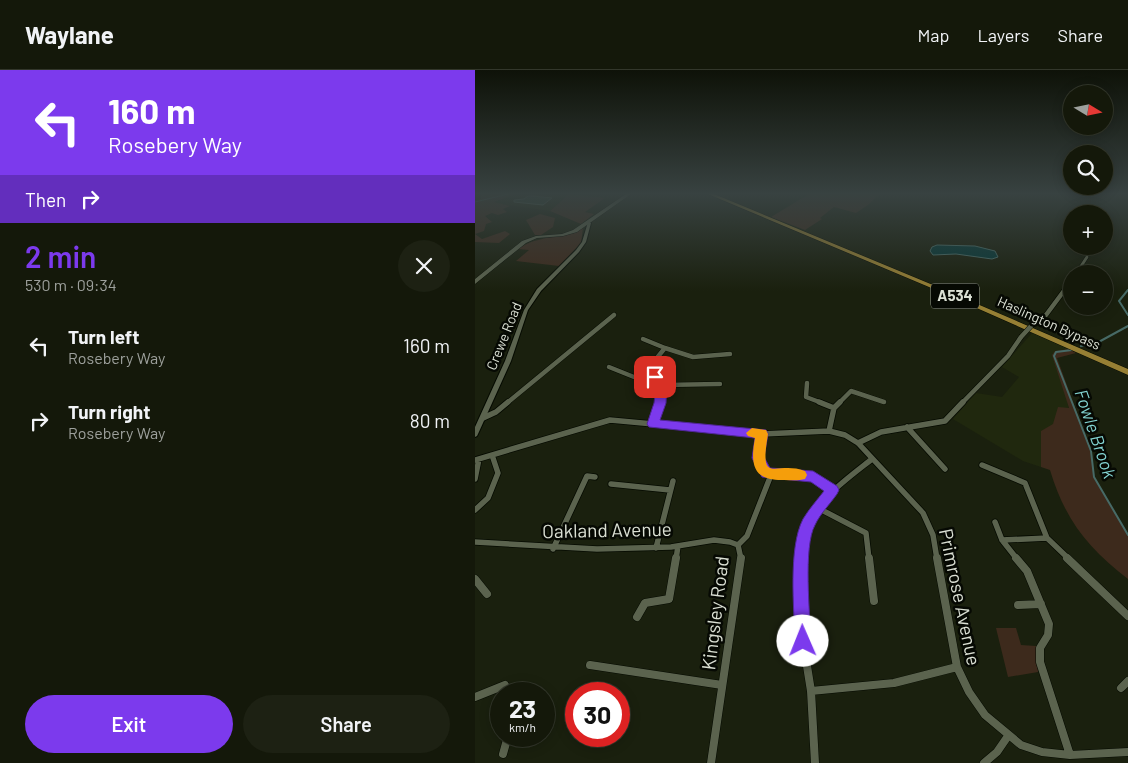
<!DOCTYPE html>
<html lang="en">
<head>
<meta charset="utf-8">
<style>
  :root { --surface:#14180a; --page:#1d2113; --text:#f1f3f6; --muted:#9da09c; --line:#33372b; --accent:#7c3aed }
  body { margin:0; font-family:Barlow,sans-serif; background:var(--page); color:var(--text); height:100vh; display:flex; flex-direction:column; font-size:19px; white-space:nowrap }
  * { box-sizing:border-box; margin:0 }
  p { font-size:16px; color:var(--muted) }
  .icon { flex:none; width:28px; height:28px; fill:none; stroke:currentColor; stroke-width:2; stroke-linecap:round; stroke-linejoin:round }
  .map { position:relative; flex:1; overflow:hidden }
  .sheet { display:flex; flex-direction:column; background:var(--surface); width:475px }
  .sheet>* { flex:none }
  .top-card { background:#7c3aed; color:#fff; overflow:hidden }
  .needle { width:32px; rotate:100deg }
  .controls { position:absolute; left:588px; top:15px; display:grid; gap:10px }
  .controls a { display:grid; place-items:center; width:50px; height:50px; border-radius:50%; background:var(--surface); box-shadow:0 2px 12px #0003,0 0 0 1px var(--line); font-size:25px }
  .speed { position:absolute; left:15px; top:612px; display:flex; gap:10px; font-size:25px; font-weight:700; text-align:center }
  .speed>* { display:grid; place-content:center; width:65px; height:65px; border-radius:50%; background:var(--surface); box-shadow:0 2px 12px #0003,0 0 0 1px var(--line); line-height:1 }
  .speed small { font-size:12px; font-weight:400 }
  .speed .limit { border:8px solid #d22; background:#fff; color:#111 }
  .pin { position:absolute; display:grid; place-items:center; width:42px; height:42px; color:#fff; margin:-21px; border-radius:10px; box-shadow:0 2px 8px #0006 }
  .me { position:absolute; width:55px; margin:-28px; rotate:359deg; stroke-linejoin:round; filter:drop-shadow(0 0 4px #0008) }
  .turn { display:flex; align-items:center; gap:18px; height:105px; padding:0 25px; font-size:22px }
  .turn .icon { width:65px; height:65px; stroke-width:2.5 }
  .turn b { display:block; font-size:35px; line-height:42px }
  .then { display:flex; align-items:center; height:48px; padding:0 25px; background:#0003; gap:10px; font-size:19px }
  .round { display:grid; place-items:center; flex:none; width:52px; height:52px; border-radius:26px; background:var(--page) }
  .summary { display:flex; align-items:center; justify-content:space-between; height:85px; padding:0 25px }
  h1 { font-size:30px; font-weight:600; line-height:38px; color:var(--accent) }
  .action { display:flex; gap:10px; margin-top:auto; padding:10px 25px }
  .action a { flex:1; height:58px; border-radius:30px; background:var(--accent); color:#fff; font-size:20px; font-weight:600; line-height:58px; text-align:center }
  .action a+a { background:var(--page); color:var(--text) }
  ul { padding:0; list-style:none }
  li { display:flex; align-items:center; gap:15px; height:75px; padding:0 25px }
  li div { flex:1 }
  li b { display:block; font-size:19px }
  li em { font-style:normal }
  header { display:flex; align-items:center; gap:30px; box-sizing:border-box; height:70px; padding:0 25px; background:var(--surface); border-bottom:1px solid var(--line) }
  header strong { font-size:24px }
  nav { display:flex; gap:28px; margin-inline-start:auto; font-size:18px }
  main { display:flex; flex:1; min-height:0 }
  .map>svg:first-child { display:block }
  .built { fill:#20280e }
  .green { fill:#3d2a1c }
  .water { fill:#073837; stroke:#476a66 }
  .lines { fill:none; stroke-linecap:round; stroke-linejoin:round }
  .stream-far1 { stroke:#476a66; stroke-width:1 }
  .stream { stroke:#476a66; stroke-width:2 }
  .building { fill:#284836; stroke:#597063 }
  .minor-far3-casing { stroke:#050a00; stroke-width:4 }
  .minor-far2-casing { stroke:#050a00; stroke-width:5.5 }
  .minor-far1-casing { stroke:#050a00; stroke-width:7 }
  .minor-casing { stroke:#050a00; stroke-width:9 }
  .tertiary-casing { stroke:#050a00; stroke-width:2 }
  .secondary-casing { stroke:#050a00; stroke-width:1 }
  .trunk-casing { stroke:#050a00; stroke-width:1 }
  .minor-far3 { stroke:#5b634e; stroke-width:3 }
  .minor-far2 { stroke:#5b634e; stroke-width:4.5 }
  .minor-far1 { stroke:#5b634e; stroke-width:5.5 }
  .minor { stroke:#5b634e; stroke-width:8 }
  .tertiary { fill:#5b634e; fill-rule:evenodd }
  .secondary { fill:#5b634e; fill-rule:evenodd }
  .trunk { fill:#967f34; fill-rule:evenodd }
  .minor-bridge-casing { stroke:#050a00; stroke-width:5.5; stroke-linecap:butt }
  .minor-bridge { stroke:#5b634e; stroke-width:4.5 }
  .route { fill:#7c3aed; stroke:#51269a }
  .slow { fill:#f59e0b }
  .labels { text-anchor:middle; stroke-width:5; stroke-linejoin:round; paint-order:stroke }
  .far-street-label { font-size:14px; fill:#dbe0d4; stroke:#060903 }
  .shield { fill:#060903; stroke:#9ba095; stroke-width:1 }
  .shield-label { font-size:15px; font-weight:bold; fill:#dbe0d4 }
  .water-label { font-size:18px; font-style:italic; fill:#82d2d0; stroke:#060903 }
  .near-street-label { font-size:19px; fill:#dbe0d4; stroke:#060903 }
</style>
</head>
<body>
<header>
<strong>Waylane</strong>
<nav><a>Map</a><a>Layers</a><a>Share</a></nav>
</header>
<main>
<section class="sheet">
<div class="top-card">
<div class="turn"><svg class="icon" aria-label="left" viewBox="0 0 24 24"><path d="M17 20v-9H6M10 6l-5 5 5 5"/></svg><div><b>160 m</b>Rosebery Way</div></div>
<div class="then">Then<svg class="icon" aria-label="right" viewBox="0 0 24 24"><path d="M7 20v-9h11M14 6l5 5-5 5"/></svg></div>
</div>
<div class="summary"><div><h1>2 min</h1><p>530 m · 09:34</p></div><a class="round"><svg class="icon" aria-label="close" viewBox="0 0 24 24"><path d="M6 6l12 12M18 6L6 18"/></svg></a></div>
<ul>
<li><svg class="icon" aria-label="left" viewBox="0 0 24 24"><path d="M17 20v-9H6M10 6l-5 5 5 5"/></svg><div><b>Turn left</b><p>Rosebery Way</p></div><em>160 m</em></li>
<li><svg class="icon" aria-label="right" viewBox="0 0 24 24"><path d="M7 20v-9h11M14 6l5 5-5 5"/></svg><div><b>Turn right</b><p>Rosebery Way</p></div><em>80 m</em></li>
</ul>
<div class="action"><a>Exit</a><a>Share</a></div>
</section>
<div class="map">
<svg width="653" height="693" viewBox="0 0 653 693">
  <rect width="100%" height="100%" fill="#1a200e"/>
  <path class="built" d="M41,124H94L75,141L18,133Z
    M558,262L594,279L580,281L594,339L578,355L566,361V397L548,391L478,349L501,323L527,327L544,307L527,297Z"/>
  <path class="green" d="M6,124H41L19,132L35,136L28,139L32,142L23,145L17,143L10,146L17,152L11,154L9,161L0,164L7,169L30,161L35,164L24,173L0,172V130L6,129Z
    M94,124L130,128L110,142L119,144L106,154L75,141Z
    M334,124H404L393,135L381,143L359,137L345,148L347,149L330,160L296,147Z
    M65,144L80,148L78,157L66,165H60L51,150Z
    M108,158L106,173L84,196L41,191L54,180L43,179C65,164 85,170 108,158Z
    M594,279L601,283L582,288L616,381L619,407L653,464V509C613,478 590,450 575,400L566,397V361L578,354L583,337L594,338L577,285L580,281Z
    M521,558H541L546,575L561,576L563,602L533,607Z"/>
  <path class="water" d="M462,175L500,176L520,181L523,187L517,189L481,184L458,185L455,181L457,177Z"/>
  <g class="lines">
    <path class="stream-far1" d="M0,132L33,124"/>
    <path class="stream" d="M653,220L644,231L653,245
      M606,276L620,274L653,256
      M597,280L581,282L579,286L616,381L619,407L653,465"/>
  </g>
  <path class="building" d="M53,126H58L77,128L68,135L39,132V130L49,129Z"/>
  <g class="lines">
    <defs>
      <path id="minor-far3" d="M601,204L612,187
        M593,215L596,211"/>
      <path id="minor-far2" d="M557,255L571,245L594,214
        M168,269L190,278
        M134,297L164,309L180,307
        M332,313L331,327L347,333
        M187,315L245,314
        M32,333L139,245
        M185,333L187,315L180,307L181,289L190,278L218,287L255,284
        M364,333L376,321L409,332
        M487,333L533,286L546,267"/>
      <path id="minor-far1" d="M344,332L359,338
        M8,348L21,342L33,332
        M178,354L185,332
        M432,357L470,399
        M354,361L359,338L365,332
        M287,364L283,388L292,403L338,407L357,420
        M383,373L406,362L470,351L488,332
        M0,390L135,350L287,364L354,361L370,365L383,373L448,443L458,465L462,489
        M507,395L550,413L572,468L594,489
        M0,409L4,389
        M136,414L195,420
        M343,438L391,463L394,489
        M0,440L13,428L23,403L17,385
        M520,452L527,470
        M0,472L122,479L196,477L239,470L255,472L263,475
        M181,478L198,411
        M78,479L112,406L120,407
        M201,489L203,476
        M266,489L263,475L272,466L296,405
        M328,489C328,481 328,473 329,466C335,434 373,408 397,389
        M542,489L527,470L572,468"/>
      <path id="minor" d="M328,488V571L336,621L340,693
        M394,488L399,531
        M462,488L482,597L494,622L510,645L546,675L567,682L595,685L653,682
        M541,488L552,501L574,554L573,565L565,578V592L595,685
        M592,488L653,546
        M0,509L12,524
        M543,535L566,534
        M162,547L170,533L194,529L201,488
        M115,595L247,615
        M646,618L653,611
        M336,621L419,613L482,597
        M0,627L30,615V624
        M28,684L33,666
        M236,693L266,488
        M509,693L522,682L533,666"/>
      <path id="tertiary" d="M113,152L116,153L111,172L104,182L66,221L53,240L36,291L3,364L2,366L0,367V357L30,291L49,240L62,219L101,180L107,172Z"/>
      <path id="secondary" d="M151,124H156L102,162L88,166L62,168L51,173L0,214V209L47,171L61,166L87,164L98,160Z"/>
      <path id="trunk" d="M233,124H239L458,215L653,299V305L454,217Z"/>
    </defs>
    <use href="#minor-far3" class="minor-far3-casing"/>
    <use href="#minor-far2" class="minor-far2-casing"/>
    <use href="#minor-far1" class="minor-far1-casing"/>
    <use href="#minor" class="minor-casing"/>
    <use href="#tertiary" class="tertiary-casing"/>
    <use href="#secondary" class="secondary-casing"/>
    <use href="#trunk" class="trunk-casing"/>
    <use href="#minor-far3" class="minor-far3"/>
    <use href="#minor-far2" class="minor-far2"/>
    <use href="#minor-far1" class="minor-far1"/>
    <use href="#minor" class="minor"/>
    <use href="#tertiary" class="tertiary"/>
    <use href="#secondary" class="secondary"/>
    <use href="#trunk" class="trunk"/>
    <defs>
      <path id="minor-bridge" d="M546,267L557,255"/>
    </defs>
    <use href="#minor-bridge" class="minor-bridge-casing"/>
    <use href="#minor-bridge" class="minor-bridge"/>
  </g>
  <linearGradient id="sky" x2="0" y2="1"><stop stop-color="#0e1208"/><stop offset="0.56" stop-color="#384241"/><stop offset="1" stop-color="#384241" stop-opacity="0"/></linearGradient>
  <rect width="653" height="221" fill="url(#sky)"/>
  <path class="route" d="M180,303L184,304L192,315L191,333L185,350L291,360L293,364L289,387L295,398L338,401L362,416L364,420L362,424C355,434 345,444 340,455C328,477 335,545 336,571L334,577L328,579L322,577L320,571C319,538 313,478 328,449C334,439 342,430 349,421L336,412L287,407L277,388L280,368L174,357L172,354L179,333L181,316L175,307Z"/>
  <path class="slow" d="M277,358L291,360L293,364C284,418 300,390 330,401L332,405L330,409C323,411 316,410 309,410C278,411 275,395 280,368L273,366L271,363Z"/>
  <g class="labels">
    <g class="far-street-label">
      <text transform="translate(574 253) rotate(24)" y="5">Haslington Bypass</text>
      <text transform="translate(29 266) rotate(-68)" y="5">Crewe Road</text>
    </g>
    <rect class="shield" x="456" y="213.5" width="48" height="25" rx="4"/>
    <g class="shield-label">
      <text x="480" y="231">A534</text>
    </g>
    <g class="water-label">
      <text transform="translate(620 364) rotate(71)" y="6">Fowle Brook</text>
    </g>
    <g class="near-street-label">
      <text transform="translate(132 460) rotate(-1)" y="7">Oakland Avenue</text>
      <text transform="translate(485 527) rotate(78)" y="7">Primrose Avenue</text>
      <text transform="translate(240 543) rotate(-83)" y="7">Kingsley Road</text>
    </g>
  </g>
</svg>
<div class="controls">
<a><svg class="needle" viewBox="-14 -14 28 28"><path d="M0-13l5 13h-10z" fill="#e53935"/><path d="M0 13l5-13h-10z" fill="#9da09c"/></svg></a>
<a><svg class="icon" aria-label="search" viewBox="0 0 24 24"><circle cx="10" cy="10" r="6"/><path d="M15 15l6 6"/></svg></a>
<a>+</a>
<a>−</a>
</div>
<div class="speed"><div>23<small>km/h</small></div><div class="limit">30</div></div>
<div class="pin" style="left:180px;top:307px;background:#d93025"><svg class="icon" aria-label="arrive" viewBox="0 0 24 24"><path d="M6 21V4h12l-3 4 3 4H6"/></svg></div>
<svg class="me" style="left:328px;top:571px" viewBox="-20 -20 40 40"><circle r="19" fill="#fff"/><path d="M0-13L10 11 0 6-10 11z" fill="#7c3aed"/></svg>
</div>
</main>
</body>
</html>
